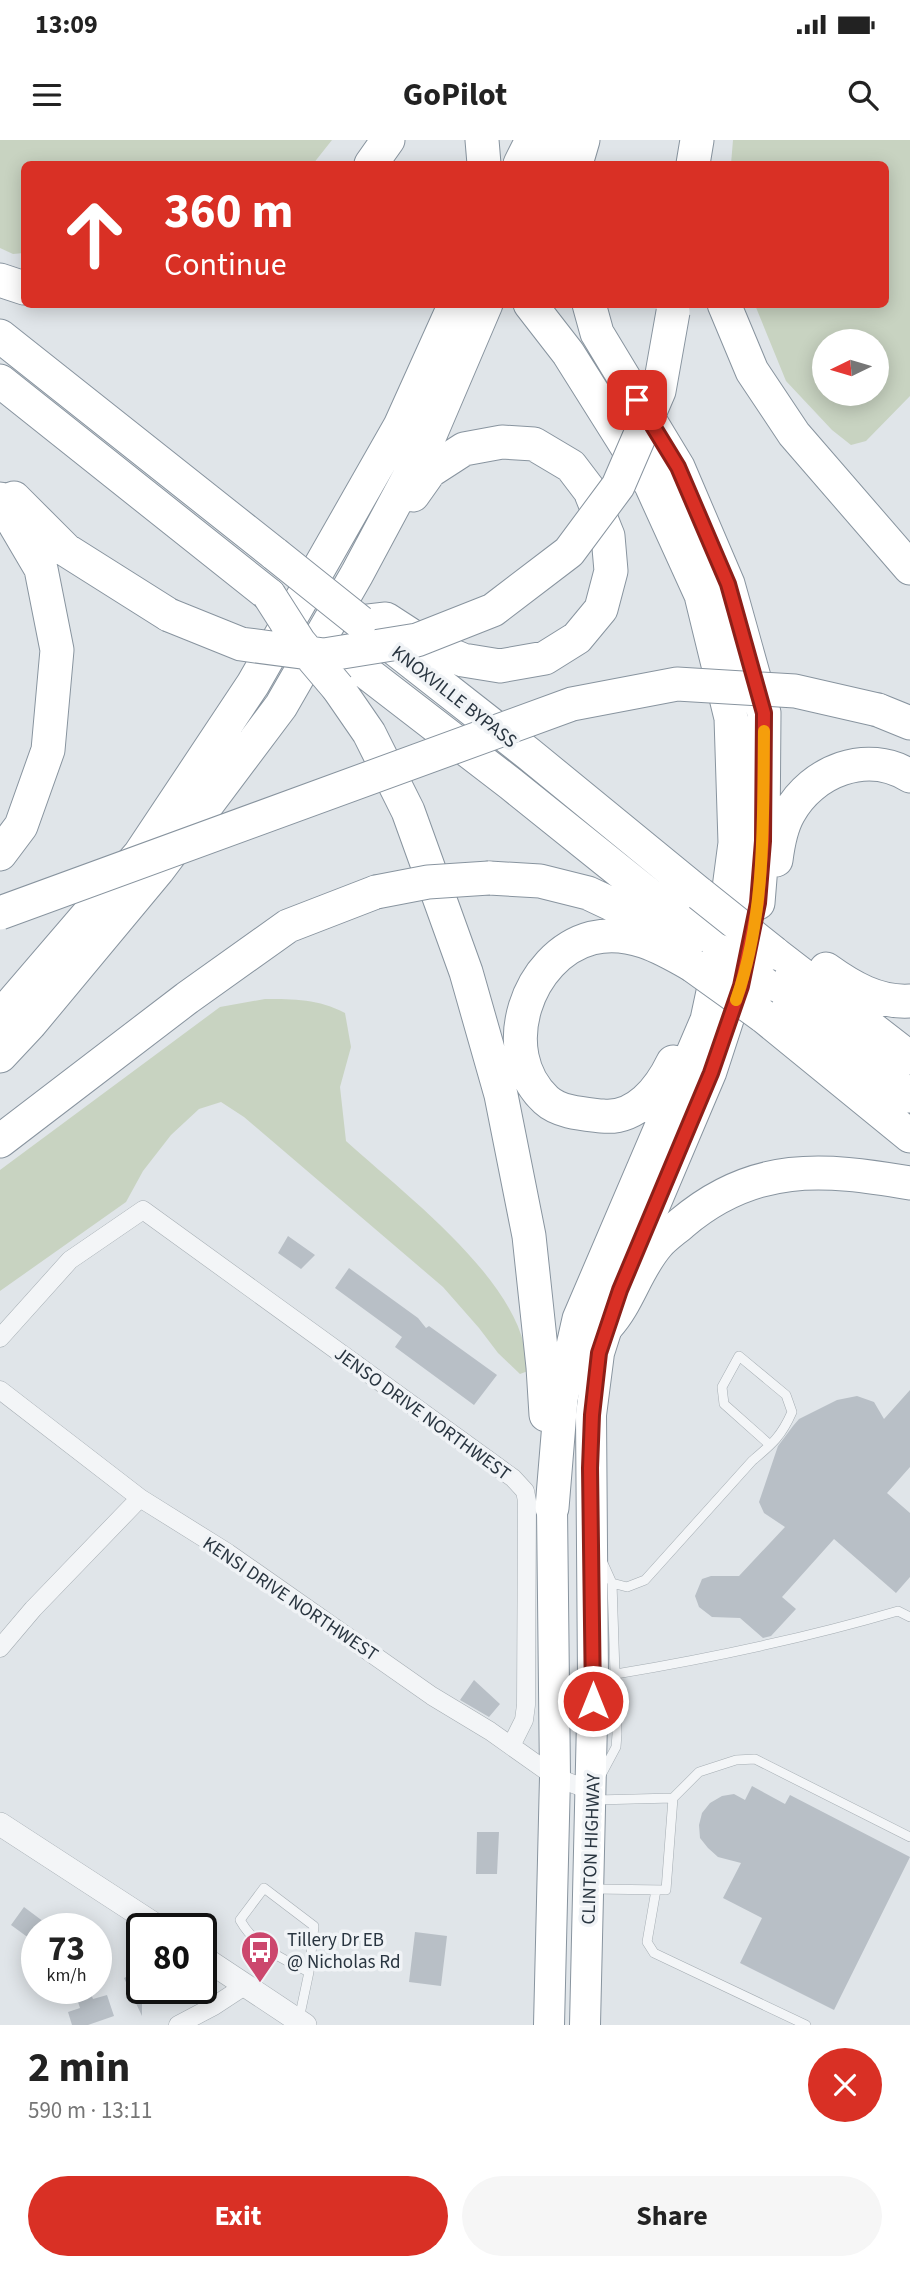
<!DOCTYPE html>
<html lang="en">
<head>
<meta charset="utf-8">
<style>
  :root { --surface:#fff; --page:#f6f6f6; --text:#222; --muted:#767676; --accent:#d93025 }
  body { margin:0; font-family:"Source Sans 3",sans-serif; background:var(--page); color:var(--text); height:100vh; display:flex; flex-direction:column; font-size:26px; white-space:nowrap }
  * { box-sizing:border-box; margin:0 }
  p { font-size:23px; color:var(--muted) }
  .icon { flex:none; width:38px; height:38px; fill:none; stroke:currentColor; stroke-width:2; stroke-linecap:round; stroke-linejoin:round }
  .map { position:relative; height:1885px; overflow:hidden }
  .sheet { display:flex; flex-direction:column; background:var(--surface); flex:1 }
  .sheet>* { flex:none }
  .hud { position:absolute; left:21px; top:21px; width:868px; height:147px; border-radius:10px; box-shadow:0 4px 18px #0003; background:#d93025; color:#fff; overflow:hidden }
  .needle { width:46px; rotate:265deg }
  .controls { position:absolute; left:812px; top:189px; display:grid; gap:14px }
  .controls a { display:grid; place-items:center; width:77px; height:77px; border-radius:50%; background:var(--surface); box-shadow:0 4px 18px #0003; font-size:35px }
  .speed { position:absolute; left:21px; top:1773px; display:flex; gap:14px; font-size:35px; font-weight:700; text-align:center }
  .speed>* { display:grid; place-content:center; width:91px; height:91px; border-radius:50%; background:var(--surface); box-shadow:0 4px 18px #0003; line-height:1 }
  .speed small { font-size:18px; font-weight:400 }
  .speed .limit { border:4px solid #111; border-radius:10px; background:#fff; color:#111 }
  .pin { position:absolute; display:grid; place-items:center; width:60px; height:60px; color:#fff; margin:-30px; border-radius:14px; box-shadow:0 4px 10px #0006 }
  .me { position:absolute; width:77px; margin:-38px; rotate:0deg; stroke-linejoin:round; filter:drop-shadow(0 0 5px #0008) }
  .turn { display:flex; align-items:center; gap:24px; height:147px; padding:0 28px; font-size:32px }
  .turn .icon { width:91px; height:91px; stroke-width:2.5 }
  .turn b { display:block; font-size:49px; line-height:60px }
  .round { display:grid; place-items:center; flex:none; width:74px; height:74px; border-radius:37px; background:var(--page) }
  .head { display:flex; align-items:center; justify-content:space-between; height:119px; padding:0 28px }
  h1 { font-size:42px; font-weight:700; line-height:52px }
  .action { display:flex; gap:14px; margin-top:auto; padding:14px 28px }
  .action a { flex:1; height:80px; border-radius:42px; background:var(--accent); color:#fff; font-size:28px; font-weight:700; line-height:80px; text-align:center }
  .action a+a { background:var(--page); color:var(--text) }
  .status { display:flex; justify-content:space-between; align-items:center; height:49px; padding:0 35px; background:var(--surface); direction:ltr }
  .status svg { height:19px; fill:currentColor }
  header { display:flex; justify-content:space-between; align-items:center; height:91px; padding:0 28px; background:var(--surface); font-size:32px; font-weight:700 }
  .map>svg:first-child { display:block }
  .green { fill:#c8d3c1; fill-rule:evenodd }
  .building { fill:#b8bfc6 }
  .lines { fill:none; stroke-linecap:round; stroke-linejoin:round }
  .service-casing { stroke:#a5adb3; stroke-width:10 }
  .minor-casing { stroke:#a5adb3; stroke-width:19 }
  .tertiary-casing { stroke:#a5adb3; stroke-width:24 }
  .trunk-casing { stroke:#88949f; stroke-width:32 }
  .motorway-casing { stroke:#88949f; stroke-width:35 }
  .service { stroke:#f3f5f7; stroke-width:9 }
  .minor { stroke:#f3f5f7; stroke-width:18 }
  .tertiary { stroke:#f3f5f7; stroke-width:23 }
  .trunk { stroke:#fff; stroke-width:30 }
  .motorway { stroke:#fff; stroke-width:33 }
  .motorway-bridge-casing { stroke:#88949f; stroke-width:35; stroke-linecap:butt }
  .motorway-bridge { stroke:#fff; stroke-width:33 }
  .route-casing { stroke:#8d1f18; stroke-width:18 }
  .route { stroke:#d93025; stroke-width:12 }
  .slow { stroke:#f59e0b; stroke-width:12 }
  .labels { text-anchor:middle; stroke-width:7; stroke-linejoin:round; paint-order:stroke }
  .street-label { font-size:19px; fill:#293540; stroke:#f0f3f6 }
  .poi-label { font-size:19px; fill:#293540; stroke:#f0f3f6; text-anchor:start }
</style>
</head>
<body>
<div class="status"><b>13:09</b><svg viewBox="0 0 49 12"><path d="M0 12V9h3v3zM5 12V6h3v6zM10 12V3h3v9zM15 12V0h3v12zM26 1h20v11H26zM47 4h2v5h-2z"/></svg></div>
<header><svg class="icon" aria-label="menu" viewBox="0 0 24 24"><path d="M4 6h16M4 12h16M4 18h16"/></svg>GoPilot<svg class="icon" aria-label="search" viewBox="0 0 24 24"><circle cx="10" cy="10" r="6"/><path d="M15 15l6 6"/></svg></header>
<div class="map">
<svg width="910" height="1885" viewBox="0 0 910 1885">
  <rect width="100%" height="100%" fill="#e0e5e9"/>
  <path class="green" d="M0,0H332L313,24H24V113L13,114L0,108Z
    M733,0H910V256L866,301L851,305L832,290L786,241L755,165L886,164V24H731ZM877,201V254H824V201Z
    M265,859C294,859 319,859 345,873L351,907L340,947L346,1001C401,1051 507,1131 524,1205C526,1213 527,1223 528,1231L520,1234L498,1213L479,1188L443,1147L244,977L221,962L199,969L171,995L143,1031L126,1062L0,1151V1030L220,867Z"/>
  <path class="building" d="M288,1096L315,1115L301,1129L278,1113Z
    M349,1128L418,1178L426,1188L429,1186L497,1235L474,1265L395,1207L402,1197L335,1148Z
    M910,1250V1327L887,1353L910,1373V1437L896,1453L834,1399L782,1457L796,1469L771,1496L763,1498L740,1478L712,1477L699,1467L695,1456L702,1439L711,1436H739L785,1387L764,1373L759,1362L778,1306L793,1286L799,1279L837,1260L857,1256L874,1262L884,1279Z
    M474,1540L500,1564L489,1577L460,1560Z
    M752,1646L785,1664L790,1655L910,1717L834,1870L740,1823L762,1778L723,1758L741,1723L718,1717L708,1708L700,1698L699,1685L702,1673L710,1663L722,1656L734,1654L745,1660Z
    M477,1692H499L497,1734H476Z
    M24,1767L52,1788H37V1804L11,1785Z
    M415,1792L447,1796L441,1846L409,1842Z
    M142,1829V1848H169L142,1861V1876L124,1838Z
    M91,1854L93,1859L107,1855L114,1876L88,1885H72L68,1872L80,1868L77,1859Z"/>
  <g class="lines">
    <defs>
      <path id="service" d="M612,1443L627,1447L645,1440L752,1321C772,1304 781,1297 792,1272L786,1255L739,1216L722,1247L724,1264L770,1305
        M616,1534C711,1518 806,1498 898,1471L910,1477
        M600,1637L616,1607L617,1594L612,1443L603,1423
        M673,1658L699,1632L736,1620L755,1619L910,1697
        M594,1749L666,1750L673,1658L596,1660
        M656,1750L647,1802L654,1813L806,1885
        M299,1879L309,1832C281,1818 255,1807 240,1780L264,1748L314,1786L309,1832"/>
      <path id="minor" d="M0,1198L70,1120L143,1070L513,1338L525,1351L527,1361L526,1565L524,1580L511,1606
        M0,1250L140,1358L228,1413L432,1556L490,1591L555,1637L592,1651
        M0,1508L33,1469L140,1358
        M178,1885L214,1866L246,1845"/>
      <path id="tertiary" d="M0,1684L160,1788
        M201,1816L305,1885"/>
      <path id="trunk" d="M549,1885L555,1637L552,1368
        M585,1885L593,1538L591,1275L599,1213L619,1150L711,933L743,835"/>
      <path id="motorway" d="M482,0L484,24
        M371,24L388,0
        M520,24L532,0
        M549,24L560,0
        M576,24L583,0
        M693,24L697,0
        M0,140L24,148
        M530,164L568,213L651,345L701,455L731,578L735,703L719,824L707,880L579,1179L561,1259L552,1368
        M589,164L597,193L678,327L728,444L764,573L763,701L758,763
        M724,164L752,231L794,294L910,428
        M0,196L275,414
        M0,241L269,455
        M14,358L66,410L169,475
        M0,359L41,429L57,510L48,610L21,686L0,714
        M360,482L386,479L423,503L463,520L500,526L545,518L577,498L601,469L611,431L608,396L590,351L571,326L534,304L502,302L464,309L430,331L413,355
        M381,498L529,614L700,754
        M350,520L511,644L719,811
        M338,548L369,593L408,671L466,832L501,955L529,1096L543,1227L546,1275
        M878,570L910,583
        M776,720C778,704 781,687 789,673C812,631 867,609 910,636
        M489,738L540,741L588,753L675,794
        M774,813L910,918
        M826,829C851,847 878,863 910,861
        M766,845L910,956
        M763,876L910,996
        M0,877L140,714L253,544L400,286L455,164
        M0,916L30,884L158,730L281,566L357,434L425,307L486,164
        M673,922C660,949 636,980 602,976C585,974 560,973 546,960C494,912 527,815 592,798C629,789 661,807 692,825
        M0,1001L187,858L288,786L376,752
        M607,1186C629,1162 636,1129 658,1104C664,1097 674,1090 682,1083C754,1022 823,1028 910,1043"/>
    </defs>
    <use href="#service" class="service-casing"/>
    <use href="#minor" class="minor-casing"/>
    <use href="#tertiary" class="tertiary-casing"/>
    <use href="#trunk" class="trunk-casing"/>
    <use href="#motorway" class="motorway-casing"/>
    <use href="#service" class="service"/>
    <use href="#minor" class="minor"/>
    <use href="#tertiary" class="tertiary"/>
    <use href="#trunk" class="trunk"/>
    <use href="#motorway" class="motorway"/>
    <defs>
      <path id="motorway-bridge" d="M275,414L360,482
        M269,455L299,502L338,548
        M169,475L241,504L324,515L417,500L493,470L569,412L618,346L659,251L673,172
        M376,752L428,742L489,738
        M700,754L774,813
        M0,773L572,564L677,544L795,551L878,570
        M719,811L766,845
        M692,825L763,876"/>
    </defs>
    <use href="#motorway-bridge" class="motorway-bridge-casing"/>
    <use href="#motorway-bridge" class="motorway-bridge"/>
  </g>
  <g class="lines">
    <defs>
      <path id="route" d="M593,1561L590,1328L592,1275L599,1213L620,1150L711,933L741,846L758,763L763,701L764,573L728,444L678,327L637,260"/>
    </defs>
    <use href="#route" class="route-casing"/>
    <use href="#route" class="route"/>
    <path class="slow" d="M736,860C766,774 763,681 764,591"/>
  </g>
  <defs>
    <symbol id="bus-pin" viewBox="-11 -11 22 30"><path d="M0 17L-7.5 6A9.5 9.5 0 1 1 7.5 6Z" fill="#cc476d" stroke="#f0f3f6"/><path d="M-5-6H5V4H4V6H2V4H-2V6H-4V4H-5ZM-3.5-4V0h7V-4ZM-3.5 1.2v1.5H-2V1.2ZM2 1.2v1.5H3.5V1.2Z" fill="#fff"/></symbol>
  </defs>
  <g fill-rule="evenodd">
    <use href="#bus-pin" x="238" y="1788" width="44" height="60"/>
  </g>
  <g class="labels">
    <g class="street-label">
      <text transform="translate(455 556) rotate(38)" y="7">KNOXVILLE BYPASS</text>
      <text transform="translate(423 1273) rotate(36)" y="7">JENSO DRIVE NORTHWEST</text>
      <text transform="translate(291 1458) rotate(34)" y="7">KENSI DRIVE NORTHWEST</text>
      <text transform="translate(590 1709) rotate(-88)" y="7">CLINTON HIGHWAY</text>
    </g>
    <g class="poi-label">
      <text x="287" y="1806">Tillery Dr EB<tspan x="287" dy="22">@ Nicholas Rd</tspan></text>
    </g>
  </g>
</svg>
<div class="controls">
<a><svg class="needle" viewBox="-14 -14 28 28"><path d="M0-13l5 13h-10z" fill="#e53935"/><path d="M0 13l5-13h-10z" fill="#767676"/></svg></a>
</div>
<div class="speed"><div>73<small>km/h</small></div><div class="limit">80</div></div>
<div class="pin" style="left:637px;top:260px;background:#d93025"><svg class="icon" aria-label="arrive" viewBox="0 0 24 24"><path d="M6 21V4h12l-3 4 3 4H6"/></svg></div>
<svg class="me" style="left:593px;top:1561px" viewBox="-20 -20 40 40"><circle r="17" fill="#d93025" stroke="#fff" stroke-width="3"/><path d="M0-11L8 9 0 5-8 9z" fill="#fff"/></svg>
<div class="hud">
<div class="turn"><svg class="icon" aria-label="ahead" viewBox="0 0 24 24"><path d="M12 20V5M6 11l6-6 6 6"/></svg><div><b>360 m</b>Continue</div></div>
</div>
</div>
<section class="sheet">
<div class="head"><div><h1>2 min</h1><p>590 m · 13:11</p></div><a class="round" style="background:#d93025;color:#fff"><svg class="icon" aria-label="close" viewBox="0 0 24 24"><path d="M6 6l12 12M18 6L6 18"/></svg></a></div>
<div class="action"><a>Exit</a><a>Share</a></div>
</section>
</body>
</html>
